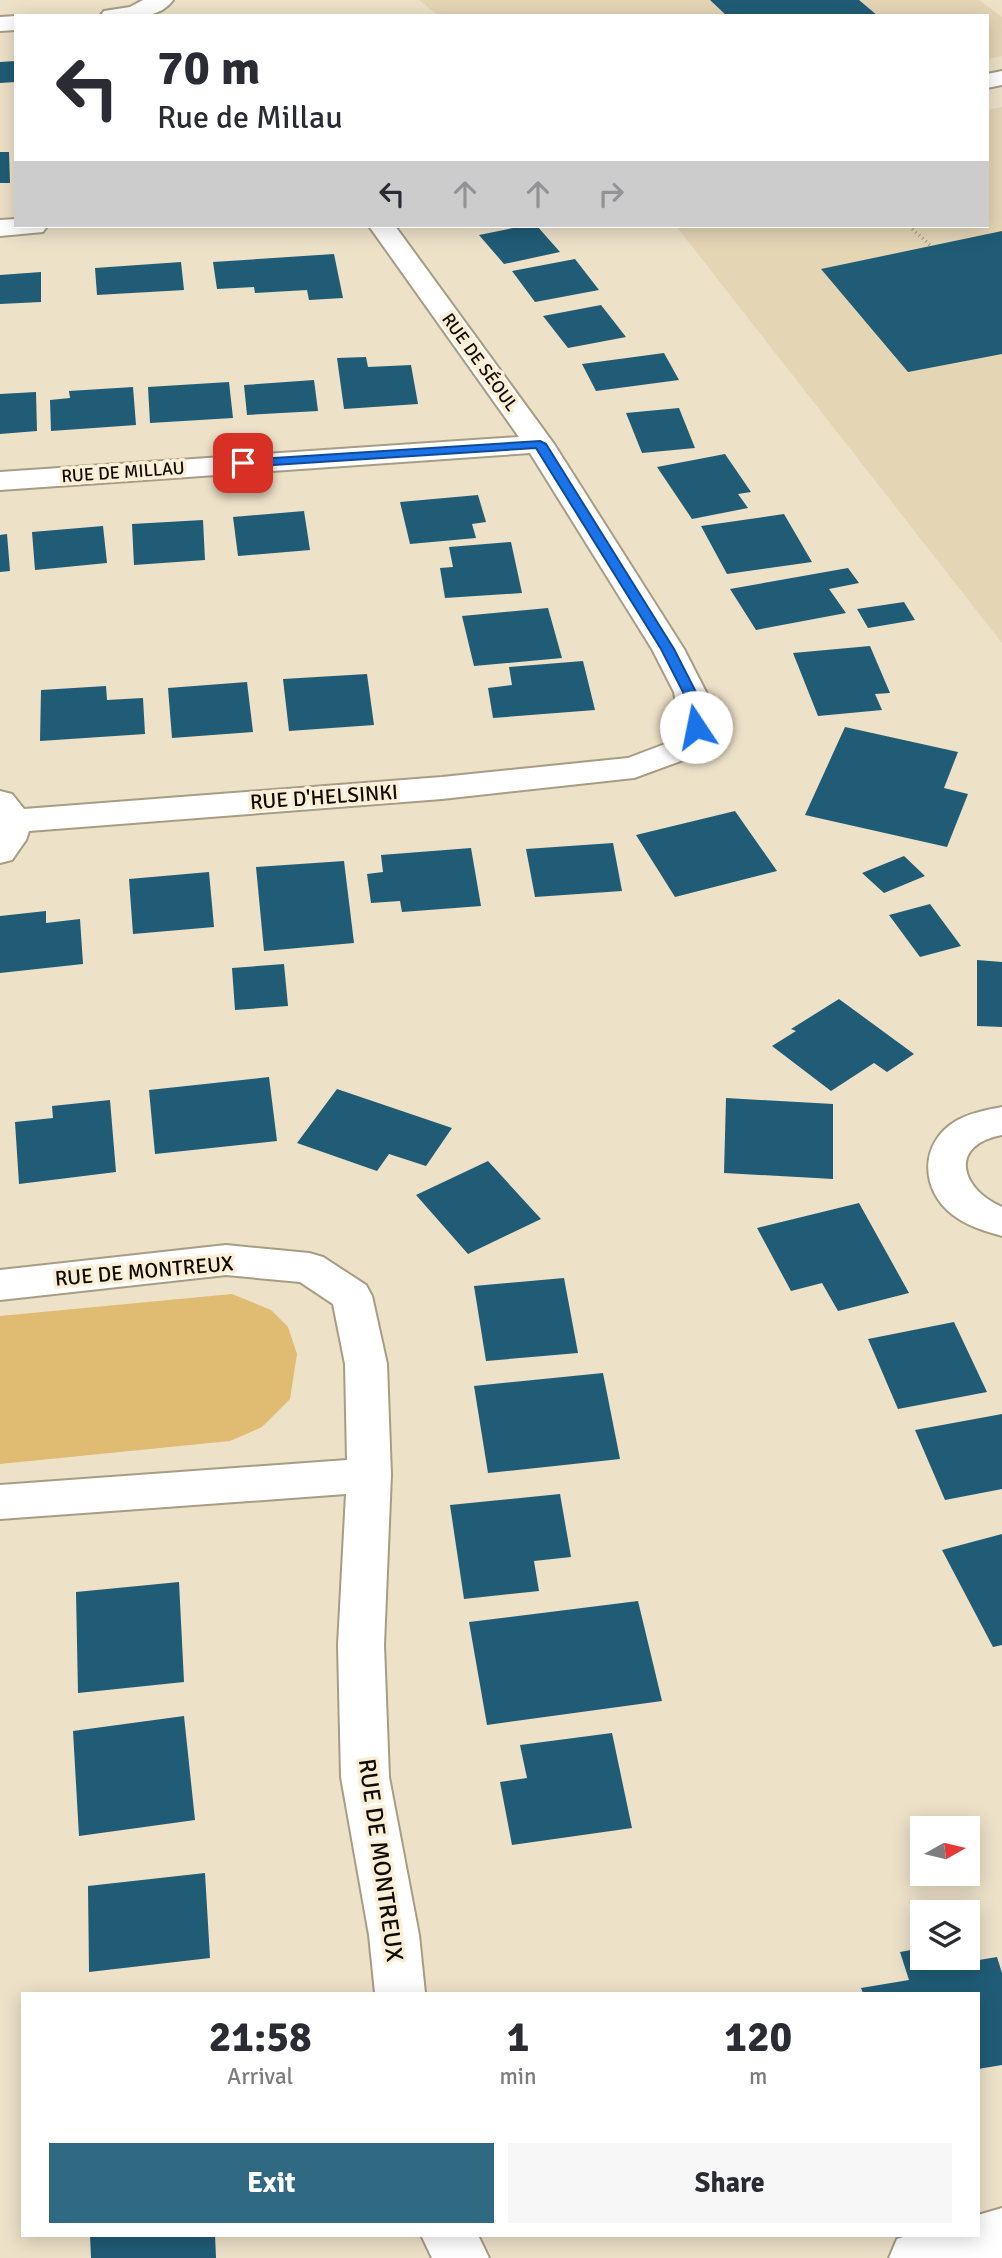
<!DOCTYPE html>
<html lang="en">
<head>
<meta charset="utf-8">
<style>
  :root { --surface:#fff; --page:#f7f7f7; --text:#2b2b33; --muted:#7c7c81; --accent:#306982 }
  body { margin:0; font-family:Signika,sans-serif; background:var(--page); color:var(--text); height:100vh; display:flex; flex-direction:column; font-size:26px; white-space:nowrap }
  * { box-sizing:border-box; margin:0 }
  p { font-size:23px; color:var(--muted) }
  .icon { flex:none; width:38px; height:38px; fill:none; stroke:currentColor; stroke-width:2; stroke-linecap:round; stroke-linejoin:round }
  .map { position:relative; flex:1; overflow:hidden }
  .drawer { position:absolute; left:21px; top:1992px; width:959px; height:245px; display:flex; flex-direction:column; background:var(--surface); border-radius:0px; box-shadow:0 4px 18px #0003 }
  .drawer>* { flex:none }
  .top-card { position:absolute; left:14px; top:14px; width:975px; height:214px; border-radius:0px; box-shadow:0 4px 18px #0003; background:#fff; color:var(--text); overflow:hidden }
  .needle { width:46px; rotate:82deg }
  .fabs { position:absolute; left:910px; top:1816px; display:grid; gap:14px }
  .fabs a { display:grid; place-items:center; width:70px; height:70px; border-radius:0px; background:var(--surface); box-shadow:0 4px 18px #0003; font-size:35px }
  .pin { position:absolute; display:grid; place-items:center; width:60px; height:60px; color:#fff; margin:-30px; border-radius:14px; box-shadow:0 4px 10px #0006 }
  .me { position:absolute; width:77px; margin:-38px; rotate:349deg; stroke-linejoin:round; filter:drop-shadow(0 0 5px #0008) }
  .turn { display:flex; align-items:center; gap:24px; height:147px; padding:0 28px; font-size:32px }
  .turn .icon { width:91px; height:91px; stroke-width:2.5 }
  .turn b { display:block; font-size:49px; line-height:60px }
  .lanes { display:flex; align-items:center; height:66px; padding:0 28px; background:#0003; justify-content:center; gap:35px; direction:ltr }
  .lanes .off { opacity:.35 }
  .eta { display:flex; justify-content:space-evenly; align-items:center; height:119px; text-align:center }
  .eta b { font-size:42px; font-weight:800; line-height:49px }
  .action { display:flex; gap:14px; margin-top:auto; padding:14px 28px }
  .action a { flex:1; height:80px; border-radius:0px; background:var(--accent); color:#fff; font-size:28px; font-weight:800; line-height:80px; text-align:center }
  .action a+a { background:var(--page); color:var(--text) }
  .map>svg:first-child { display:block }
  .built { fill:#e4d5b5 }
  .green { fill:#dfbc72 }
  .building { fill:#205c76 }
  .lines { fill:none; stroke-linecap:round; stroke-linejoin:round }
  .minor-casing { stroke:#a79c84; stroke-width:4 }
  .path { stroke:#a49a87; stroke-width:3.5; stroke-dasharray:1 3.5; stroke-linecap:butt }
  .minor { fill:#fff; fill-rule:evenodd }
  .route { fill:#1a73e8; stroke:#114b97; stroke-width:2 }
  .labels { text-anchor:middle; stroke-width:7; stroke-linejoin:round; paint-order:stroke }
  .far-street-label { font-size:18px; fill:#0f0b04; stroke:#faeed5 }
  .street-label { font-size:21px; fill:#0f0b04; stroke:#faeed5 }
  .near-street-label { font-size:24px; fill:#0f0b04; stroke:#faeed5 }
</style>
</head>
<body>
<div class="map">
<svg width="1002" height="2258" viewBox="0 0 1002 2258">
  <rect width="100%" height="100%" fill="#ede1c8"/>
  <path class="built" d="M419,0H979L1002,17V56L987,59V16H439Z
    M1002,107V643L676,226H987V110Z"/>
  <path class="green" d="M232,1294L271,1310L288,1327L297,1354L290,1399L262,1427L230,1441L0,1464V1316Z"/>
  <path class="building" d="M710,0H859L878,16H727Z
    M16,61V82L0,83V62Z
    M0,152H9L10,183H0Z
    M523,226H537L560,252L504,264L479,235Z
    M1002,231V354L908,372L821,269Z
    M334,254L343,298L309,300L307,290L255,293L254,287L217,289L213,262Z
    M575,259L599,290L535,302L512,271Z
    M181,262L184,290L97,295L95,268Z
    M41,272V302L0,304V275Z
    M601,305L626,337L568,348L543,316Z
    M664,353L679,380L596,391L582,364Z
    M366,357L368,367L411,365L418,404L344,409L337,358Z
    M314,380L318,411L247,415L244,385Z
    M229,382L233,418L150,423L148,387Z
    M133,387L136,425L51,431L50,400L70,398L69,391Z
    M36,392L37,431L0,434V394Z
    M679,408L695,448L642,453L626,413Z
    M725,454L751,492L738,494L748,508L692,519L657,467Z
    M478,495L486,522L472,524L476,538L410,544L400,502Z
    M304,511L310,550L238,556L233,517Z
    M784,514L812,562L727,574L701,526Z
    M203,520L205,560L134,565L132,524Z
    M103,526L107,563L35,570L32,532Z
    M7,534L10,571L0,572V535Z
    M511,542L522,593L445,598L440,568L453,567L449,547Z
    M848,568L859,583L829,589L846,613L756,630L730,589Z
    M904,602L915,620L868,628L857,609Z
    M548,608L562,658L474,666L462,616Z
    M870,646L890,693L875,694L882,710L818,716L793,653Z
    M583,661L595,710L493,718L488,688L512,685L509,667Z
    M367,674L374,725L289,731L283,679Z
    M247,682L253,732L172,738L168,688Z
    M106,686L107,700L143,698L145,734L40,741L41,690Z
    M845,727L958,752L944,788L968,794L947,847L805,815Z
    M735,811L777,871L675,897L636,835Z
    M613,843L622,891L535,897L526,849Z
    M471,848L481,906L402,912L400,901L371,903L367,874L383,872L381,855Z
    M904,856L925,876L884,893L862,873Z
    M344,861L354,943L264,951L256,867Z
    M209,872L214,927L133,934L129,879Z
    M930,904L961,946L920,957L889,915Z
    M46,911V923L80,919L83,964L0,973V916Z
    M977,960L1002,962V1027L977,1026Z
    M284,964L288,1006L235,1010L232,968Z
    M839,999L914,1054L887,1072L874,1063L831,1091L772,1046L796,1031L791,1029Z
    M269,1077L277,1141L155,1154L149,1090Z
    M337,1089L452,1128L426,1166L389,1154L377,1171L297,1143Z
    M726,1098L833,1104V1179L724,1173Z
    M110,1100L116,1172L19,1184L15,1122L53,1118L52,1106Z
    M488,1161L541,1219L468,1254L416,1195Z
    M859,1203L909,1293L838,1311L822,1283L791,1291L757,1228Z
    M564,1278L578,1353L486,1361L474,1286Z
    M954,1322L987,1392L898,1409L868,1339Z
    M603,1373L620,1459L488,1473L474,1386Z
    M1002,1414V1489L945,1500L915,1430Z
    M560,1494L571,1557L534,1561L539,1591L464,1599L450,1505Z
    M1002,1534V1645L993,1647L942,1550Z
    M179,1582L184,1682L78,1693L76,1592Z
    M638,1601L662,1701L487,1725L469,1622Z
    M184,1716L195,1820L79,1836L73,1731Z
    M612,1733L632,1828L512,1845L500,1782L527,1778L520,1745Z
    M205,1873L210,1958L89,1972L88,1886Z
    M922,1948V1958H960L961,1963L997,1957L1002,1973V2065L978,2069V1993H863L861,1988L909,1980L900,1952Z
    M90,2235H215L216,2258H91Z"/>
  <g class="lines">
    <defs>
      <path id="minor" d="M143,0H173C158,22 123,16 100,16L104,11L130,7Z
        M16,16V30L0,31V17Z
        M1002,71V85L987,88V74Z
        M16,219V226H47L43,232L0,236V220Z
        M369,226H395L554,444L684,649L706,692L714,727L689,758L634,778L442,799L29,831L26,840L12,860L0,863V791L12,794L24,809L442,777L628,758L665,744L680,726L674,692L652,649L530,453L0,490V472L519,437Z
        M1002,1107V1135C948,1145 960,1189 1002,1207V1236C985,1231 967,1226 953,1215C920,1190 919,1143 956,1121C970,1113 986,1110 1002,1107Z
        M226,1245L309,1253L323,1257L366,1285L372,1296L387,1364L391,1475L384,1645L389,1777L419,1935L425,1993H375L369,1935L341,1777L338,1645L346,1494L0,1519V1485L347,1460L345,1364L333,1304L300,1282L226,1275L0,1300V1270Z
        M1002,2208V2258H889L897,2239L909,2235H978V2215Z
        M421,2235H478L489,2258H432Z"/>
    </defs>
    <use href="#minor" class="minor-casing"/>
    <path class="path" d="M909,226L931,246"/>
    <use href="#minor" class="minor"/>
  </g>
  <path class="route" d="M540,441L546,444L674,649L696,692L703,727L701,730H692L690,727L683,692L661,649L536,448L243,467L237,463L243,460Z"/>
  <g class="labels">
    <g class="far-street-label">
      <text transform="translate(480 362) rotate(54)" y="6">RUE DE SÉOUL</text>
      <text transform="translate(123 472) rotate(-4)" y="6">RUE DE MILLAU</text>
    </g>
    <g class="street-label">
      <text transform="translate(324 797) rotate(-4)" y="7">RUE D'HELSINKI</text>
      <text transform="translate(144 1271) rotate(-5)" y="7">RUE DE MONTREUX</text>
    </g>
    <g class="near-street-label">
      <text transform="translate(381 1860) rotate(82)" y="8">RUE DE MONTREUX</text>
    </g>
  </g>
</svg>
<div class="fabs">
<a><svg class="needle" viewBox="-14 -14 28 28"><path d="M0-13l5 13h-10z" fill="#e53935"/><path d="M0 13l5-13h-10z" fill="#7c7c81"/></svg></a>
<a><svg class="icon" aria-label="layers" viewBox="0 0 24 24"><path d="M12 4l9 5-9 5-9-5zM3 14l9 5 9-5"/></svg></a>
</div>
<div class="pin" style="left:243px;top:463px;background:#d93025"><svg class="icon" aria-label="arrive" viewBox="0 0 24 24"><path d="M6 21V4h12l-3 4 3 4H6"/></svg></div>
<svg class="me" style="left:696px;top:727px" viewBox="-20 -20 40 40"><circle r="19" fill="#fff"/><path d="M0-13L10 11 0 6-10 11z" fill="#1a73e8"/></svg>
<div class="top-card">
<div class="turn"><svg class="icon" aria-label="left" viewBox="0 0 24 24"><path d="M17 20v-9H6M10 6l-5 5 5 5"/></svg><div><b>70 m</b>Rue de Millau</div></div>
<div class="lanes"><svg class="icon" aria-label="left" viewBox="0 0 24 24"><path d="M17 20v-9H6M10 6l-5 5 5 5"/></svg><svg class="icon off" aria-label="ahead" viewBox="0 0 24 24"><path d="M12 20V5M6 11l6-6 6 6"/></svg><svg class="icon off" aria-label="ahead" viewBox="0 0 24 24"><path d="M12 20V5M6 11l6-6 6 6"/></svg><svg class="icon off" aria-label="right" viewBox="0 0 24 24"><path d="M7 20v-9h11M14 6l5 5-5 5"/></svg></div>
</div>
<section class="drawer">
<div class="eta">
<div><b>21:58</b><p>Arrival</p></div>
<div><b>1</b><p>min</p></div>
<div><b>120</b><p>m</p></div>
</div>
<div class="action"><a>Exit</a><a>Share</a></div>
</section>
</div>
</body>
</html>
